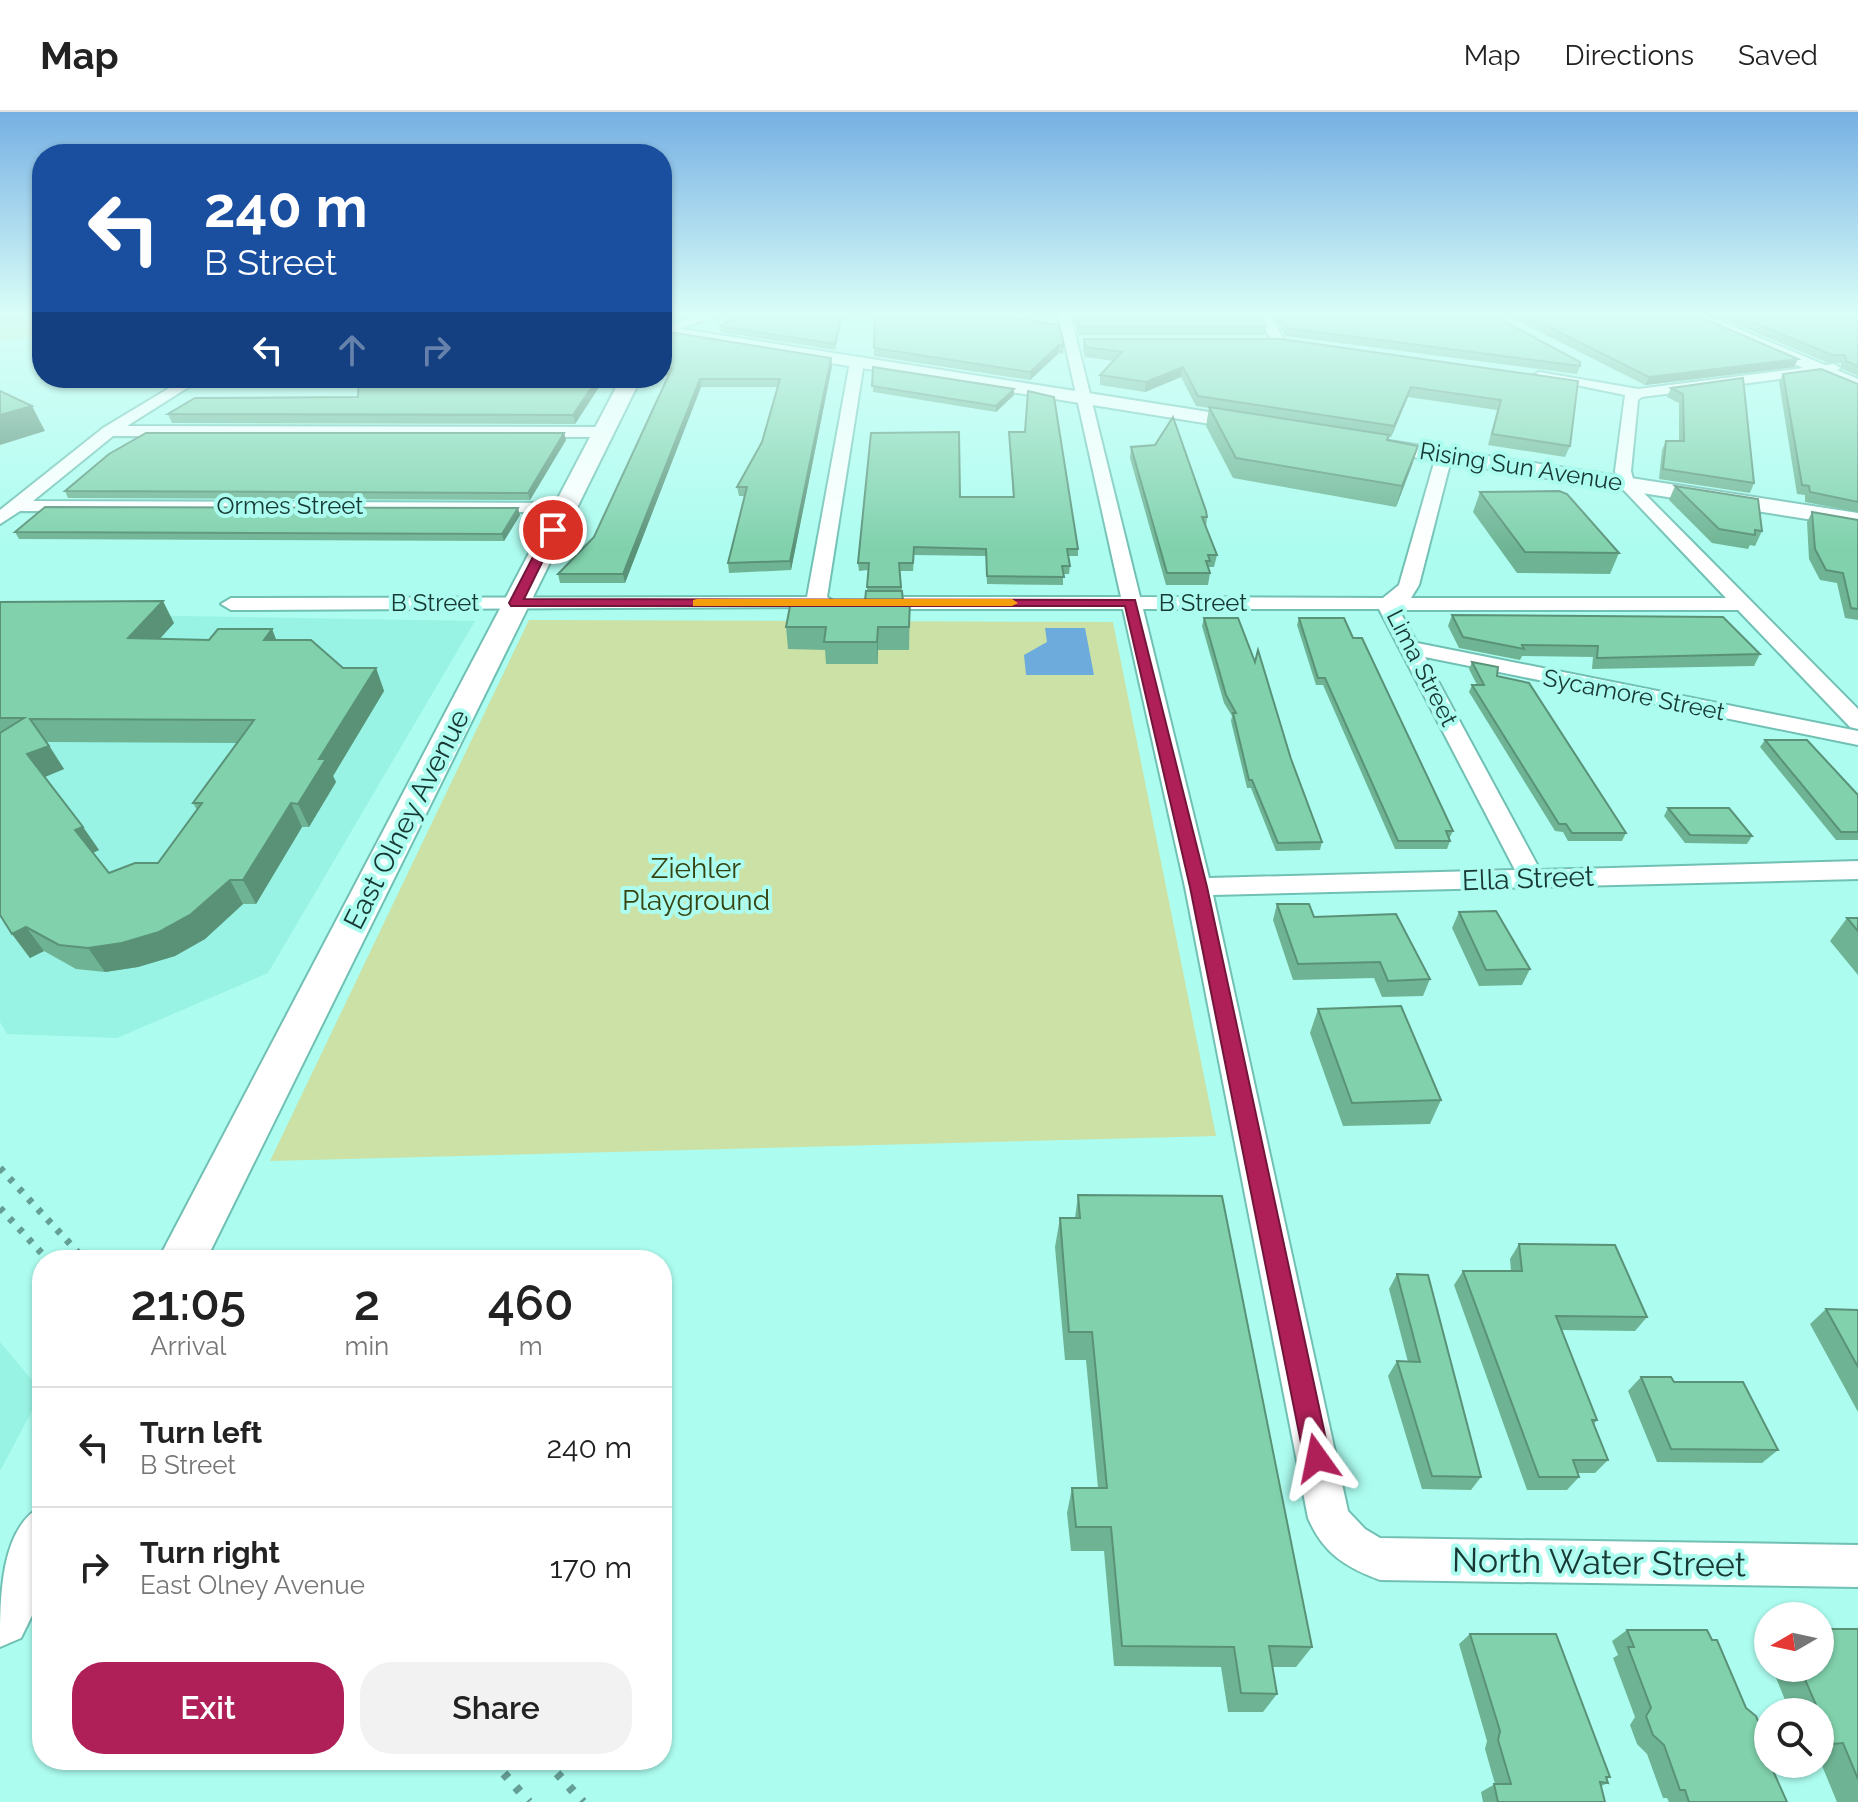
<!DOCTYPE html>
<html lang="en">
<head>
<meta charset="utf-8">
<style>
  :root { --surface:#fff; --page:#f2f2f2; --text:#222; --muted:#767676; --line:#e0e0e0; --accent:#af2059 }
  body { margin:0; font-family:Raleway,sans-serif; background:var(--page); color:var(--text); height:100vh; display:flex; flex-direction:column; font-size:30px; white-space:nowrap }
  * { box-sizing:border-box; margin:0 }
  p { font-size:26px; color:var(--muted) }
  .icon { flex:none; width:44px; height:44px; fill:none; stroke:currentColor; stroke-width:2; stroke-linecap:round; stroke-linejoin:round }
  .map { position:relative; flex:1; overflow:hidden }
  .sheet { position:absolute; left:32px; top:1138px; width:640px; height:520px; display:flex; flex-direction:column; background:var(--surface); border-radius:32px; box-shadow:0 2px 6px #0004 }
  .sheet>* { flex:none }
  .guide { position:absolute; left:32px; top:32px; width:640px; height:244px; border-radius:32px; box-shadow:0 2px 6px #0004; background:#1a4fa0; color:#fff; overflow:hidden }
  .needle { width:52px; rotate:261deg }
  .controls { position:absolute; left:1754px; top:1490px; display:grid; gap:16px }
  .controls a { display:grid; place-items:center; width:80px; height:80px; border-radius:50%; background:var(--surface); box-shadow:0 2px 6px #0004; font-size:40px }
  .pin { position:absolute; display:grid; place-items:center; width:68px; height:68px; color:#fff; margin:-34px; border:4px solid #fff; border-radius:50%; box-shadow:0 2px 8px #0007 }
  .me { position:absolute; width:88px; margin:-44px; rotate:348deg; stroke-linejoin:round; filter:drop-shadow(0 0 6px #0008) }
  .turn { display:flex; align-items:center; gap:28px; height:168px; padding:0 40px; font-size:36px }
  .turn .icon { width:104px; height:104px; stroke-width:2.5 }
  .turn b { display:block; font-size:56px; line-height:68px }
  .lanes { display:flex; align-items:center; height:76px; padding:0 40px; background:#0003; justify-content:center; gap:40px; direction:ltr }
  .lanes .off { opacity:.35 }
  .eta { display:flex; justify-content:space-evenly; align-items:center; height:136px; text-align:center }
  .eta b { font-size:48px; font-weight:600; line-height:56px }
  .cta { display:flex; gap:16px; margin-top:auto; padding:16px 40px }
  .cta a { flex:1; height:92px; border-radius:32px; background:var(--accent); color:#fff; font-size:32px; font-weight:600; line-height:92px; text-align:center }
  .cta a+a { background:var(--page); color:var(--text) }
  ul { padding:0; list-style:none }
  li { display:flex; align-items:center; gap:24px; height:120px; padding:0 40px; border-top:2px solid var(--line) }
  li div { flex:1 }
  li b { display:block; font-size:30px }
  li em { font-style:normal }
  header { display:flex; align-items:center; gap:48px; box-sizing:border-box; height:112px; padding:0 40px; background:var(--surface); border-bottom:2px solid var(--line) }
  header strong { font-size:38px }
  nav { display:flex; gap:44px; margin-inline-start:auto; font-size:28px }
  .map>svg:first-child { display:block }
  .built { fill:#98f3e4 }
  .green { fill:#cce1a5 }
  .water { fill:#6cabdc }
  .lines { fill:none; stroke-linecap:round; stroke-linejoin:round }
  .street-casing { stroke:#71c0b4; stroke-width:4 }
  .secondary-casing { stroke:#71c0b4; stroke-width:4 }
  .street { fill:#fff; fill-rule:evenodd }
  .secondary { fill:#fff; fill-rule:evenodd }
  .rail-far1 { stroke:#649e94; stroke-width:7; stroke-dasharray:5 9; stroke-linecap:butt }
  .rail { stroke:#649e94; stroke-width:9; stroke-dasharray:6 12; stroke-linecap:butt }
  .wall { fill:#6eb494; fill-rule:evenodd }
  .shaded-wall { fill:#5a9278 }
  .building { fill:#80d1ac; stroke:#5a9278; stroke-width:2; fill-rule:evenodd }
  .route { fill:#af2059; stroke:#72153a; stroke-width:2 }
  .slow { fill:#f59e0b }
  .labels { text-anchor:middle; stroke-width:8; stroke-linejoin:round; paint-order:stroke }
  .far-street-label { font-size:24px; fill:#173833; stroke:#acfcef }
  .street-label { font-size:28px; fill:#173833; stroke:#acfcef }
  .park-label { font-size:28px; fill:#364411; stroke:#acfcef }
  .near-street-label { font-size:34px; fill:#173833; stroke:#acfcef }
</style>
</head>
<body>
<header>
<strong>Map</strong>
<nav><a>Map</a><a>Directions</a><a>Saved</a></nav>
</header>
<div class="map">
<svg width="1858" height="1690" viewBox="0 0 1858 1690">
  <rect width="100%" height="100%" fill="#acfcef"/>
  <path class="built" d="M0,501L475,509L268,861L117,926L7,922L0,910Z
    M0,1230L42,1280L0,1359Z"/>
  <path class="green" d="M0,201H42V223L0,229Z
    M529,508L1113,510L1216,1024L270,1049Z"/>
  <path class="water" d="M1045,516H1085L1094,563H1026L1024,543L1047,530Z"/>
  <g class="lines">
    <defs>
      <path id="street" d="M706,201H725L662,223V215Z
        M1058,201H1070L1140,485L1383,486L1399,473L1436,344L1444,339L1452,344L1419,473L1411,486H1726L1618,372L1615,359L1625,283L1532,264L1539,260L1638,277L1834,252L1841,256L1834,260L1642,285L1638,288L1631,359L1634,371L1858,597V617L1850,615L1738,498H1399L1417,531L1858,619V633L1425,545L1540,758L1858,749V767L1213,783L1348,1399L1365,1417L1380,1426L1858,1433V1475L1380,1468C1345,1455 1323,1441 1308,1406L1185,775L1123,497H872L862,491L872,485H1121ZM1143,497H1379L1515,758L1209,766Z
        M1256,201H1268L1286,230L1284,233H1274Z
        M857,246L864,250L827,485L836,491L833,495L231,498L221,492L231,486L807,485L850,250Z
        M186,266H203L127,314L603,315L611,320L603,325L113,324L33,389L570,391L573,395L564,400L20,399L0,412V398L103,316Z"/>
      <path id="secondary" d="M1677,201H1701L1858,267V280Z
        M662,214L1260,308L1270,314L1260,320L662,224Z
        M621,266H641L206,1148H158Z
        M1364,325L1858,401V415L1356,336L1353,331Z
        M42,1394V1483L21,1526L0,1535C0,1485 0,1416 42,1394Z"/>
    </defs>
    <use href="#street" class="street-casing"/>
    <use href="#secondary" class="secondary-casing"/>
    <use href="#street" class="street"/>
    <use href="#secondary" class="secondary"/>
    <path class="rail-far1" d="M0,1056L85,1148
      M0,1096L48,1148"/>
    <path class="rail" d="M492,1648L529,1690
      M545,1648L583,1690"/>
  </g>
  <path class="wall" d="M843,201L835,238L720,220V214Z
    M875,201L1064,234L1063,242L1059,241L1030,268L874,244Z
    M1014,201H1057L1056,206Z
    M1071,201H1259L1266,215L1265,223H1079Z
    M1270,201H1489L1580,254L1577,262L1286,224Z
    M1502,201H1691L1794,255L1645,273Z
    M1709,201H1858V264L1842,257L1841,251H1828Z
    M662,221L831,246L832,254L791,458L729,461L728,451L744,384H739L737,375L762,330L778,275H701L625,471H560L558,462L594,425L669,264L662,263Z
    M1084,227L1578,269L1570,334L1565,345L1488,333L1497,298L1408,285L1391,325H1389L1388,328L1418,334L1412,353L1396,395L1233,366L1206,314L1209,296L1196,294L1181,265L1145,280L1100,273V263L1114,249L1085,245L1083,237Z
    M873,255L1014,283L996,300L873,280Z
    M1783,262L1858,272V400L1805,390V383L1797,382L1779,270Z
    M605,266L575,312L172,311L168,302L358,285Z
    M1743,266L1754,371L1750,381L1659,367L1662,338L1666,329H1679V291L1667,285L1671,276Z
    M1009,320L1078,437V444H1068L1070,454L1069,462H1063V473L987,472L986,444L914,443L913,459H900L903,489H910L909,538H878V552H826L825,538L788,537L786,515L865,489L867,479L868,458L859,459L858,451L960,385H1013Z
    M564,321L566,328L530,388L68,386L65,379Z
    M1131,335L1207,405L1206,415L1217,443L1214,455H1209L1210,461L1208,473H1166L1130,346Z
    M1675,374L1762,419L1755,434L1750,433L1748,437L1712,431L1669,388Z
    M1480,380L1619,441L1610,462L1517,461L1473,400Z
    M1812,400L1858,408V508L1845,506L1837,471L1820,468L1809,447L1807,410Z
    M520,403L504,429L19,427L15,420Z
    M0,490L174,511L159,527L209,528L272,517L276,528L343,556H376L384,579L333,664L336,670L309,715H302L256,792H243L205,827L175,844L138,855L105,860L76,857L44,839L30,846L12,822L0,803ZM47,630L237,631L193,691L197,698L158,751L109,761L93,741L99,738L83,715L45,665L64,657Z
    M1452,503L1760,542L1754,554L1592,557L1593,545L1522,544L1520,548L1459,536L1448,514Z
    M1204,506L1291,647L1322,730L1320,738L1276,739L1251,676H1247L1231,609L1232,604L1224,591L1202,514Z
    M1299,506L1353,526L1453,719L1449,727L1450,729L1447,737H1395L1323,573H1316L1297,513Z
    M1472,550L1497,564L1626,721L1622,729H1568L1563,720L1555,719L1469,580L1472,573H1477L1469,557Z
    M1765,628L1858,683V728H1836L1760,635Z
    M1668,696L1752,724L1747,732L1685,731L1664,704Z
    M1277,792L1314,805L1430,867L1423,884L1382,885L1374,866L1293,868L1273,808Z
    M1459,800L1530,857L1522,873L1479,874L1452,816Z
    M1847,806H1858V863L1830,829Z
    M1318,897L1441,988L1430,1012L1343,1014L1310,921Z
    M1078,1083L1312,1535L1296,1555H1272L1277,1582L1263,1600H1228L1221,1555L1114,1554L1104,1439H1071L1067,1401L1072,1376H1098L1086,1248H1065L1055,1135L1060,1106H1075Z
    M1519,1132L1647,1205L1635,1219L1562,1218L1597,1308L1594,1312L1608,1348L1595,1361H1578L1579,1365L1567,1378H1527L1454,1173L1463,1159H1511L1510,1147Z
    M1397,1162L1481,1365L1471,1378L1422,1377L1388,1264L1397,1249L1408,1250L1389,1177Z
    M1826,1197L1858,1198V1300L1810,1212Z
    M1641,1265L1674,1270L1778,1338L1762,1351L1657,1350L1628,1279Z
    M1858,1517V1690H1837L1820,1649V1600H1790L1772,1556H1820Z
    M1627,1518L1761,1631L1787,1690H1669L1667,1686H1663L1647,1642L1637,1632L1630,1613L1635,1605L1613,1546L1618,1543L1612,1529Z
    M1470,1522L1610,1665L1607,1667L1608,1671L1601,1674L1605,1690H1483L1481,1680L1495,1672L1485,1637L1487,1629L1459,1532Z
    M1768,1526V1547L1761,1530Z"/>
  <path class="shaded-wall" d="M842,201H843L835,238V232Z
    M1059,233V241L1030,268V260Z
    M831,246L832,254L791,458L790,449Z
    M1798,247L1794,255L1645,273L1649,265Z
    M1183,255L1181,265L1145,280L1146,270Z
    M598,266H605L575,312L573,303Z
    M700,267L701,275L625,471L623,462Z
    M1411,275L1408,285L1391,325L1394,314Z
    M1014,277V283L996,300V294Z
    M32,294L45,319L0,333V303Z
    M564,321L566,328L530,388L528,381Z
    M1418,334L1412,353L1396,395L1402,374Z
    M518,396L520,403L504,429L502,422Z
    M163,489L174,511L140,549L128,526Z
    M878,515V552L877,530Z
    M272,517L281,540L264,528Z
    M376,556L384,579L333,664L336,670L309,715L298,692L319,647Z
    M49,634L64,657L42,666L27,642Z
    M291,691L302,715L256,792L243,768Z
    M83,715L99,738L90,742L75,718Z
    M230,768L243,792L205,827L175,844L138,855L105,860L88,836Z
    M26,815L44,839L30,846L12,822Z"/>
  <path class="building" d="M742,201H842L835,232L720,214Z
    M875,201H984L1059,213L1064,234L1059,233L1030,260L874,236Z
    M1075,201H1259L1266,215H1080Z
    M1277,201H1489L1580,250V254L1287,216Z
    M1520,201H1691L1798,247L1649,265Z
    M1731,201H1858V254L1846,249L1845,243H1832Z
    M662,221H675L831,246L790,449L728,451L747,375H737L762,330L780,267H700L623,462H558L594,425L672,256L662,255Z
    M1084,227H1281L1578,269L1570,334L1492,322L1501,288L1411,275L1394,314L1198,284L1183,255L1146,270L1100,263L1122,240L1086,235Z
    M873,255L1014,277L996,294L872,274Z
    M1821,257L1858,272V390L1810,380L1809,374L1802,373L1783,262Z
    M359,266H598L573,303L168,302L195,286L358,285Z
    M1743,266L1754,371L1663,357L1666,329H1684L1683,282L1671,276Z
    M0,279L32,294L0,303Z
    M1028,279L1054,285L1078,437H1067L1070,454H1062L1064,465L987,464L986,437L914,435L913,451H899L901,475H867L869,451H858L871,321L959,320L960,385H1014L1009,320H1025Z
    M1209,295L1389,323L1387,328L1418,334L1402,374L1236,346Z
    M1173,305L1206,399L1207,405H1202L1217,443H1208L1210,449H1206L1210,461H1167L1131,335L1155,333Z
    M146,321H564L528,381L65,379L109,342Z
    M1675,374L1758,387L1762,419L1755,418V423L1719,417Z
    M1559,379L1567,382L1619,441L1525,440L1480,380Z
    M45,395L518,396L502,422L15,420Z
    M1812,400L1858,408V497L1851,496L1843,461L1826,458L1815,437Z
    M866,479H902L903,489H910L909,515H878L877,530H824L826,515H786L791,489H865Z
    M163,489L128,526L209,528L218,517H272L264,528H311L343,556H376L319,647H326L298,692L291,691L243,768H230L190,803L159,820L122,831L88,836L59,833L26,815L12,822L0,803V621L24,606H0V490ZM30,607L254,608L193,691H202L158,751H135L109,761L75,718L83,715L27,642L49,634Z
    M1452,503L1723,505L1760,542L1597,546L1598,534L1522,533L1524,537L1463,525Z
    M1204,506H1238L1255,550L1258,538L1291,647L1322,730L1278,731L1252,668H1249L1233,601H1236L1226,583Z
    M1299,506H1344L1353,526H1362L1453,719H1446L1450,729H1398L1325,566H1318Z
    M1472,550L1498,555L1497,564L1529,571L1626,721H1572L1566,712H1559L1472,573H1484Z
    M1765,628H1807L1858,683V720H1841Z
    M1668,696H1729L1752,724L1690,723Z
    M1277,792H1309L1314,805L1396,802L1430,867L1388,869L1380,850L1298,852Z
    M1496,799L1530,857L1486,858L1459,800Z
    M1847,806H1858V819Z
    M1401,894L1441,988L1352,991L1318,897Z
    M1078,1083L1222,1084L1312,1535L1269,1534L1277,1582L1241,1581L1234,1535L1122,1534L1111,1415H1076L1072,1376H1107L1092,1220H1069L1060,1106H1080Z
    M1519,1132L1615,1133L1647,1205L1556,1204L1597,1308H1592L1608,1348H1573L1579,1365H1539L1463,1159H1522Z
    M1397,1162L1428,1163L1481,1365L1432,1364L1397,1249L1420,1250Z
    M1826,1197L1858,1198V1255Z
    M1641,1265H1671L1674,1270H1743L1778,1338L1671,1337Z
    M1820,1517H1858V1667L1843,1631L1833,1632L1800,1556H1820Z
    M1627,1518H1707L1712,1528H1717L1746,1596L1756,1604L1764,1623L1761,1631L1768,1647V1652H1770L1787,1690H1689L1685,1678H1680L1664,1633L1653,1623L1646,1604L1651,1596L1628,1535H1634Z
    M1470,1522H1556L1610,1665H1606L1608,1671L1600,1670L1605,1690H1498L1494,1672H1511L1498,1628L1500,1619Z"/>
  <linearGradient id="sky" x2="0" y2="1"><stop stop-color="#76b0e3"/><stop offset="0.46" stop-color="#dafef8"/><stop offset="1" stop-color="#dafef8" stop-opacity="0"/></linearGradient>
  <rect width="1858" height="438" fill="url(#sky)"/>
  <path class="route" d="M553,414L558,418L524,487L1135,488L1207,775L1330,1346L1326,1355L1317,1359L1308,1355L1304,1346L1190,775L1125,494H511L509,491L547,418Z"/>
  <path class="slow" d="M697,487H1012L1018,491L1012,494H693V488Z"/>
  <g class="labels">
    <g class="far-street-label">
      <text transform="translate(1521 355) rotate(9)" y="8">Rising Sun Avenue</text>
      <text x="290" y="402">Ormes Street</text>
      <text x="435" y="499">B Street</text>
      <text x="1203" y="499">B Street</text>
      <text transform="translate(1422 556) rotate(63)" y="8">Lima Street</text>
      <text transform="translate(1634 583) rotate(11)" y="8">Sycamore Street</text>
    </g>
    <g class="street-label">
      <text transform="translate(406 707) rotate(-63)" y="10">East Olney Avenue</text>
      <text transform="translate(1528 766) rotate(-2)" y="10">Ella Street</text>
    </g>
    <g class="park-label">
      <text x="696" y="766">Ziehler<tspan x="696" dy="32">Playground</tspan></text>
    </g>
    <g class="near-street-label">
      <text transform="translate(1599 1450) rotate(1)" y="12">North Water Street</text>
    </g>
  </g>
</svg>
<div class="controls">
<a><svg class="needle" viewBox="-14 -14 28 28"><path d="M0-13l5 13h-10z" fill="#e53935"/><path d="M0 13l5-13h-10z" fill="#767676"/></svg></a>
<a><svg class="icon" aria-label="search" viewBox="0 0 24 24"><circle cx="10" cy="10" r="6"/><path d="M15 15l6 6"/></svg></a>
</div>
<div class="pin" style="left:553px;top:418px;background:#d93025"><svg class="icon" aria-label="arrive" viewBox="0 0 24 24"><path d="M6 21V4h12l-3 4 3 4H6"/></svg></div>
<svg class="me" style="left:1317px;top:1346px" viewBox="-20 -20 40 40"><path d="M0-17L14 15 0 8-14 15z" fill="#af2059" stroke="#fff" stroke-width="4"/></svg>
<div class="guide">
<div class="turn"><svg class="icon" aria-label="left" viewBox="0 0 24 24"><path d="M17 20v-9H6M10 6l-5 5 5 5"/></svg><div><b>240 m</b>B Street</div></div>
<div class="lanes"><svg class="icon" aria-label="left" viewBox="0 0 24 24"><path d="M17 20v-9H6M10 6l-5 5 5 5"/></svg><svg class="icon off" aria-label="ahead" viewBox="0 0 24 24"><path d="M12 20V5M6 11l6-6 6 6"/></svg><svg class="icon off" aria-label="right" viewBox="0 0 24 24"><path d="M7 20v-9h11M14 6l5 5-5 5"/></svg></div>
</div>
<section class="sheet">
<div class="eta">
<div><b>21:05</b><p>Arrival</p></div>
<div><b>2</b><p>min</p></div>
<div><b>460</b><p>m</p></div>
</div>
<ul>
<li><svg class="icon" aria-label="left" viewBox="0 0 24 24"><path d="M17 20v-9H6M10 6l-5 5 5 5"/></svg><div><b>Turn left</b><p>B Street</p></div><em>240 m</em></li>
<li><svg class="icon" aria-label="right" viewBox="0 0 24 24"><path d="M7 20v-9h11M14 6l5 5-5 5"/></svg><div><b>Turn right</b><p>East Olney Avenue</p></div><em>170 m</em></li>
</ul>
<div class="cta"><a>Exit</a><a>Share</a></div>
</section>
</div>
</body>
</html>
